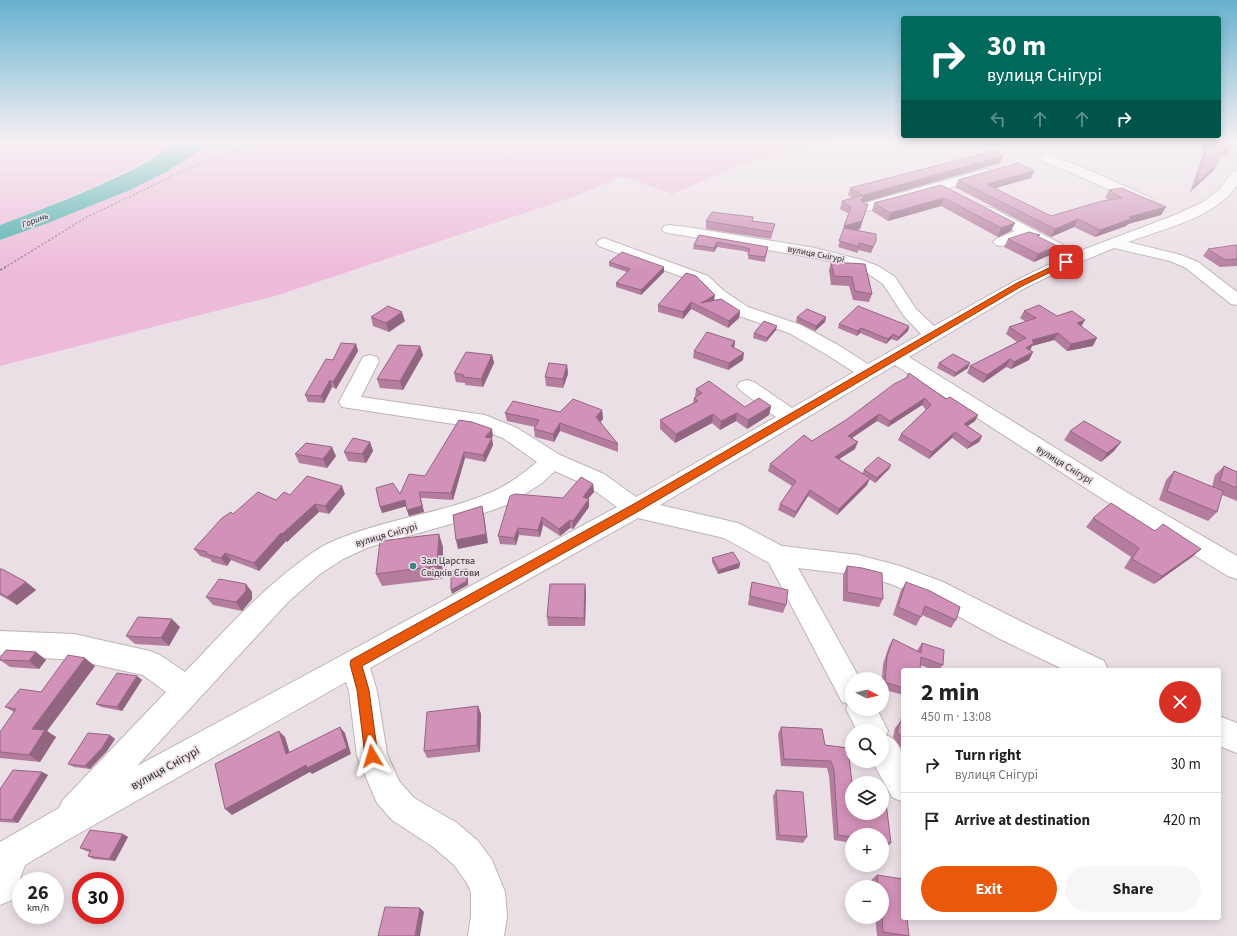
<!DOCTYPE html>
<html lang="en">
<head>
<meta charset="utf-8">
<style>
  :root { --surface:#fff; --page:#f6f6f6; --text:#222; --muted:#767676; --line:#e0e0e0; --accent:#ea580c }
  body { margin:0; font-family:"Source Sans 3",sans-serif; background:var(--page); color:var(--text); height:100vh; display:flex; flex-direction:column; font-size:15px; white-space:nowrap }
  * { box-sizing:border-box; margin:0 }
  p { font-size:13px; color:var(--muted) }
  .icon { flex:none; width:22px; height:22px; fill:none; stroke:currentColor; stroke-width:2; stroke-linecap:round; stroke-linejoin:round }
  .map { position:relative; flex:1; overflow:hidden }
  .sheet { position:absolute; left:901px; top:668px; width:320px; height:252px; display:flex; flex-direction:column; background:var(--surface); border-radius:4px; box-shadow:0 2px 10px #0003 }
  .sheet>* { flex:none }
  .guide { position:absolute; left:901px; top:16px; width:320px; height:122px; border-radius:4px; box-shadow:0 2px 10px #0003; background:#00695c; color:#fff; overflow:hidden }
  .needle { width:26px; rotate:97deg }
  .buttons { position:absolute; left:845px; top:672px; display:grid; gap:8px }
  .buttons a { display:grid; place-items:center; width:44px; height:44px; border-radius:50%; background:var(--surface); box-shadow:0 2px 10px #0003; font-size:20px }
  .speed { position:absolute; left:12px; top:872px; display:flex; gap:8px; font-size:20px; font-weight:700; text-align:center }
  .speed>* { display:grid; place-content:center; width:52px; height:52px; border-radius:50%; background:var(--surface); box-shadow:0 2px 10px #0003; line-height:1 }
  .speed small { font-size:10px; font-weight:400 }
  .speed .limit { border:6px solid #d22; background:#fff; color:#111 }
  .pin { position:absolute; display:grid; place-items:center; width:34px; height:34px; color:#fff; margin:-17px; border-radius:8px; box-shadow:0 2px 6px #0006 }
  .me { position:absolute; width:44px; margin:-22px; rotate:353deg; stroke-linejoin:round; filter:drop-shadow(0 0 3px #0008) }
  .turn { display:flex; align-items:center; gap:14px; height:84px; padding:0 20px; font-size:18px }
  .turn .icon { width:52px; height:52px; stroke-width:2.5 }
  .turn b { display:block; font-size:28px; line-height:34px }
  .lanes { display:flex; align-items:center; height:38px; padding:0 20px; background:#0003; justify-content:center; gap:20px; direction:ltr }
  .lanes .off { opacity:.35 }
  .round { display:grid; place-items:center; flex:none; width:42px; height:42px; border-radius:21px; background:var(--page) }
  .overview { display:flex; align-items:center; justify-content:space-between; height:68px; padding:0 20px }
  h1 { font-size:24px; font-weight:700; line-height:30px }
  .button { display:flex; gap:8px; margin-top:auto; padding:8px 20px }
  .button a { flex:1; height:46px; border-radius:24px; background:var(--accent); color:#fff; font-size:16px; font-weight:700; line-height:46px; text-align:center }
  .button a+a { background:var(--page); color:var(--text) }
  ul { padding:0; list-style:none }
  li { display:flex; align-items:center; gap:12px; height:56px; padding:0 20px; border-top:1px solid var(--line) }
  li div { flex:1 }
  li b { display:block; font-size:15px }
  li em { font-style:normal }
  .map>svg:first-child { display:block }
  .green { fill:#eebad9 }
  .water { fill:#46aca9 }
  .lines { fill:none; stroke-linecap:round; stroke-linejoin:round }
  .minor-casing { stroke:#beb3b9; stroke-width:2 }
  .path-far1 { stroke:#8e868b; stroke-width:1.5; stroke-dasharray:2 2; stroke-linecap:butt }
  .path { stroke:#8e868b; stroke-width:2; stroke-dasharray:2.5 2.5; stroke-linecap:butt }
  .minor { fill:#fff; fill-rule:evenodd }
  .wall { fill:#b47d9e }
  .shaded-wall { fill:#926681 }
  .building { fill:#d191b8; stroke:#926681 }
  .route { fill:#ea580c; stroke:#983908 }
  .poi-dot { fill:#3c8482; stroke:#ebdfe6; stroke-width:1.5 }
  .labels { text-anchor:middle; stroke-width:3.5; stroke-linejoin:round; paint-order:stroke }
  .far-water-label { font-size:9px; font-style:italic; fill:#013332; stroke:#ebdfe6 }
  .far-street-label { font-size:9px; fill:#312d2f; stroke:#ebdfe6 }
  .street-label { font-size:10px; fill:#312d2f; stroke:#ebdfe6 }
  .poi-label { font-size:10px; fill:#312d2f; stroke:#ebdfe6; text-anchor:start }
  .near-street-label { font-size:12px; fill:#312d2f; stroke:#ebdfe6 }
</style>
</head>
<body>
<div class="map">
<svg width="1237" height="936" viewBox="0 0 1237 936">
  <rect width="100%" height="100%" fill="#ebdfe6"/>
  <path class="green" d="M0,141H181C123,176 63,201 0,225Z
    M215,141H840L747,162L672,194L623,176L576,196L275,296L0,366V240L48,223L130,190L166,172Z"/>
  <path class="water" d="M181,141H215L166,172L130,190L48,223L0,240V225C46,208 92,190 136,168C151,160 166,150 181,141Z"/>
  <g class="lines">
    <defs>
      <path id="minor" d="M1046,154L1082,167L1151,198L1153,201L1151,204L1146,205L1141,204L1072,173L1042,161L1040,158L1042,155Z
        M986,169L991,170L993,173L991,176L867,211L862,210L860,207L862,204Z
        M1237,171V186C1212,219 1165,228 1128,242L1181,255L1198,262L1237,292V305L1231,304L1186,268L1170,261L1114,248L1066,268L1025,288L909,357L1128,493L1237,556V579L1228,576L1112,505L895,365L660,505L738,523L782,546L858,555L900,566L943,582L1020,621L1104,661L1108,670H1065L1000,639L925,598L888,583L858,575L798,568L860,679H852V709H877L888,731L886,735C910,744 903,781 903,802L892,797L872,761H882V731H857L846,709L848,704L842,702L769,563L724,538L638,518L370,668L377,691L387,754L399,781L414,798L457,823L478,841L492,860L505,892L507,916L504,936H468L471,916V892L467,883L454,865L433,847L392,820L377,803L357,756L349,691L346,682L71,838L25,865L12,900L0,905V842L59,808L63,800L166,692L143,675L74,660L0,655V631L74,634L150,651L160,655L185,672C218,638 250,602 287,572C300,562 313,551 327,544C380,519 439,515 492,492C508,485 524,473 537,462L503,438L474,427L342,407L339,402L363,357L370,355L377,357L379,361L361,397L485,415L517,428L560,455L604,474L636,497L776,417L740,390L737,386L740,382L747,380L754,382L792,408L854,372L824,353L789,333L736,315L712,299L696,282L599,246L596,243L599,240L604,238L609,240L708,276L724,291L748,307L801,325L838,345L868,364L921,334L904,316L883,284L867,273L851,266L815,258L669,233L664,232L662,229L664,226L669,225L687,227L815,248L862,260L878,266L895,277L916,309L934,326L1013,282L1064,257C1053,252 1032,236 1020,239C1011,242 1005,248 996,245L993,242L996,239L1015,231L982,214L980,211L982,208L987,207L992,208L1077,252L1175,215L1203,202L1220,189L1232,172ZM555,471L588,486L617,507L137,766L289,601L320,574L343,559L369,547L465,520L509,504L542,483Z
        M1219,716L1237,723V753L1219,746Z"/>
    </defs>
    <use href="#minor" class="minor-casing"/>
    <path class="path-far1" d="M4,268L87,217L194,166L261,141"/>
    <path class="path" d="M0,270L6,267"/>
    <use href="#minor" class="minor"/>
  </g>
  <path class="wall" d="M1204,141H1231L1230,149L1226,156L1220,155L1217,164L1213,171L1190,192L1204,151H1201Z
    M1003,156L1000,163L863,202L865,212L860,229L856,230L876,241L871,253L858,250V253L838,247L849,214L840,209L842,201L853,198L848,195L850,188Z
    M1034,171L1031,178L994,188L1051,216L1109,200L1105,198L1109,190L1166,207L1161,215L1128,224L1126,226L1095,237L1074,227L1051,237L955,187L958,180Z
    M941,185L1011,231L998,237L941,206L888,221L872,211L874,203Z
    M753,217L752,221L775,224L771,239L706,229V221Z
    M699,235L768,247L765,262L748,259L749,253L743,251L717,247L714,252L693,249L694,245Z
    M1039,237L1057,246L1052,254L1034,262L1004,247L1008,239Z
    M1237,245V266L1220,267L1203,256L1208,249Z
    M609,262L664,272L641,295L616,287V283L627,272L609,266Z
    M831,262L865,264L872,294L869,302L853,300L849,286L831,285L829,270Z
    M714,300L740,311L739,318L728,328L691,309L683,319L658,312V305Z
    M1024,311L1057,316L1082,326L1093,346L1067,351L1054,340L1032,346L1030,350L1033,352L1029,360L1011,369L1006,367L983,383L967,373L970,366L1017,342L1006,334L1009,327L1026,322L1020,318Z
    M371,317L405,321L389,332L373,326Z
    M797,317H826L825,322L815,331L796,322Z
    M839,324L909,326L908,331L897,341L891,339L886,344L860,333L857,336L838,328Z
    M776,330L766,342L753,338L754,333Z
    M735,341L734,348L743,360L728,370L693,358L694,351Z
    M356,344L358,351L336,389L332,387L324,403L308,402L305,395L333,360Z
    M420,346L423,355L403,390L380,388L377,379Z
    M492,355L494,363L483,387L465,385V383L456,382L454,373Z
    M939,363L968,368L954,377L937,368Z
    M567,365L568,374L563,388L546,386L545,377Z
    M907,376L946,399L978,415L975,421L968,426L982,436L979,442L967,449L952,438L929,459L898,440L901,434L926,410L922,405L888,427L877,421L852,438L855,449L839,459L862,474L864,470L891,465L889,469L875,483L869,479L867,485L837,515L808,496L794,518L778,510L780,504L792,486L768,471L770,464L812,441L846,420L906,378Z
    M696,389L745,407L771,406L769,415L747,429L736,421L720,430L712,423L675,443L660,429V420L693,403L694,398L695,397Z
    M602,410L603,419L600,422L618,444V452L560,431L554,442L535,437L534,429L535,427L507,421L505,413L560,412Z
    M459,420L493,436L491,438L493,445L485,462L465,458L453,500L421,498L424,512L409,516L406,506L382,513L400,494L425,476Z
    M1070,431L1121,442L1114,451L1101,462L1064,440Z
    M370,442L373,451L366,463L348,461L344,452Z
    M295,454L336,456L327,468L299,463Z
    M1224,466L1237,472V501L1222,495L1217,512L1208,521L1159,500L1166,480L1174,471L1212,487L1215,475Z
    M593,484L594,492L588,499L589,507L573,529L570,528L560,536L543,525L540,537L519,535L516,545L500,544L498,536L563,498Z
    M345,494L329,514L319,512L287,542L286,541L259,571L231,560L227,566L212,562L210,559L200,556L194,549L233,514L290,495Z
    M1093,518L1155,531L1201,549L1192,557L1154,584L1124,568L1131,557L1086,527Z
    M443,547L442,579L382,586L376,574Z
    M712,558L740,563L739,568L718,574L712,562Z
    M847,566L883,599L879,607L843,601V575Z
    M0,569L26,582L36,590L17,605L0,595Z
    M752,582L786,605L783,613L748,605L750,590Z
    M906,582L956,620L951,628L922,615L916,626L893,615L901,590Z
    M585,584L586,593L585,626H548L547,617Z
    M252,592V599L242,611L213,605L206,597Z
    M180,627L169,646L135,644L126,636Z
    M893,639L917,651L918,649L922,643L943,665L939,670H934L920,665L903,670V695L882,689V679L883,664L889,646Z
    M36,652L46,660L39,669L10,667L0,660V658Z
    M95,666L47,731L56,737L40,762L0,758V732L14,712L5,707L41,692Z
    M137,676L142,680L122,711L101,707L96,704Z
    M478,706L481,714L480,752L427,758L424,751Z
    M903,706V750L902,749L893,737L895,728L900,722Z
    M781,727L822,729L825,745L848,748L852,783V813H882V795H885L891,843L886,848H882V835H852V843L834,840L829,776L827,768L781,766L778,734Z
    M110,735L115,739L107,751L90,769L74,767L68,764Z
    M42,772L48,775L18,823L0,822V789Z
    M776,790L807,837L803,843L776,840L773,796Z
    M123,834L128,837L115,861L93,859L88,856L90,852L86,851L80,848Z
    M877,875L903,918L909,936H877L875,917H882V887H872L871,880Z"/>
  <path class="shaded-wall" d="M1003,156L1000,163L862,203L861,200L864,195Z
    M1217,164L1213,171L1190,192L1195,185Z
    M1034,171L1031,178L983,192L986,184Z
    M944,198L941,206L888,221L890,213Z
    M868,204L860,229L842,234L844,226Z
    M1166,207L1161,215L1128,224L1126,226L1095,237L1100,230L1129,217Z
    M1078,219L1074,227L1051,237L1055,229Z
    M1015,223L1011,231L998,237L1001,228Z
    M717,242V247L714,252V248Z
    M1057,246L1052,254L1034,262L1038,254Z
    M664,267V272L641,295V290Z
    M715,295L714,302L701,303Z
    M691,302V309L683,319V312Z
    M740,311L739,318L728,328L729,321Z
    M402,312L405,321L389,332L386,323Z
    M826,317L825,322L815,331L816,326Z
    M1085,320L1081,327L1077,323Z
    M777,326L776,330L766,342L767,338Z
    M909,326L908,331L897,341L899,337Z
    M861,328L860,333L857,336L858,331Z
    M1058,333L1054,340L1032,346L1030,350L1026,348L1032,340Z
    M893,334L891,339L886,344L888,339Z
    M1097,338L1093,346L1067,351L1071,344Z
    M735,341L734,348L731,346Z
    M356,344L358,351L336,389L333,382Z
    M420,346L423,355L403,390L400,381Z
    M1033,352L1029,360L1011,369L1014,362Z
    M744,353L743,360L728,370L729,363Z
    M492,355L494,363L483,387L481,379Z
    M1010,359L1006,367L983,383L987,375Z
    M970,363L968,368L954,377L956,373Z
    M567,365L568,374L563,388V379Z
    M330,380L332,387L324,403L321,396Z
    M925,398L922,405L888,427L890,421Z
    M771,406L769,415L747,429L748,420Z
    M602,410L603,419L597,426L596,417Z
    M737,413L736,421L720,430L721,421Z
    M713,414L712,423L675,443L676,434Z
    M879,414L877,421L846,442L848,436Z
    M978,415L975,421L961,430L964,424Z
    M560,423V431L554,442L553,434Z
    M492,429L493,436L487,444L485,437Z
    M955,432L952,438L929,459L932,452Z
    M982,436L979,442L967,449L971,443Z
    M492,438L493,445L485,462L483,455Z
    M370,442L373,451L366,463L362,454Z
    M858,442L855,449L833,463L835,457Z
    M1121,442L1114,451L1101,462L1107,453Z
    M332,447L336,456L327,468L323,459Z
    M464,452L465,458L453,500L451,493Z
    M891,465L889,469L875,483L877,478Z
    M870,478L867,485L837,515L839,509Z
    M593,484L594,492L583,504V497Z
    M342,486L345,494L329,514L325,506Z
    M810,490L808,496L794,518L796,512Z
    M419,492L424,512L409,516L407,510Z
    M589,499V507L573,529V521Z
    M405,500L407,506L382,513L380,507Z
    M315,504L319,512L287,542L282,534Z
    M482,506L484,515L488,543L458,549L456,540Z
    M542,517L543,525L540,537L538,530Z
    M570,520V528L560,536L559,529Z
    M518,528L519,535L516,545L514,538Z
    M281,533L286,541L259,571L254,563Z
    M439,534L443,547L442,579L437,566Z
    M1201,549L1192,557L1154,584L1162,576Z
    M225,553L231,560L227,566L221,558Z
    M740,563L739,568L718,574L719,570Z
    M467,569L468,573V585L452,594L451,590Z
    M26,582L36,590L17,605L7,597Z
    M246,584L252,592V599L242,611L236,602Z
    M585,584L586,593L585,626L584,618Z
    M172,619L180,627L169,646L161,638Z
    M36,652L46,660L39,669L29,661Z
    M85,658L95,666L47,731L56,737L40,762L29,755L32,729Z
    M137,676L142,680L122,711L117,707Z
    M478,706L481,714L480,752L477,745Z
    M340,727L345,733L351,754L312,774L310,772L232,815L225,809Z
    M279,731L285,737L292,760L286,754Z
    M110,735L115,739L107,751L90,769L85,766Z
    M42,772L48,775L18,823L12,820Z
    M123,834L128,837L115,861L109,859Z
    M420,908L424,912L420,936H415Z"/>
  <path class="building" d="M1206,141H1231L1230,149L1222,147L1217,164L1195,185L1208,144H1206Z
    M993,151L1003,156L864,195L861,200L864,204H868L862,221L844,226L851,207L842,201L863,195L850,188Z
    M1018,163L1034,171L986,184L1051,216L1102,201L1122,198L1109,190L1122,188L1166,207L1129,217L1131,219L1100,230L1078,219L1055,229L958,180Z
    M941,185L1015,223L1001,228L944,198L890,213L874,203Z
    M712,212L753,217L752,221L775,224L772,232L706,221Z
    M844,228L876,234V241L873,247L859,243V247L839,241Z
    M1029,232L1040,235L1037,236L1057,246L1038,254L1008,239Z
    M699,235L768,247L765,257L748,255L750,249L743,247L717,242L714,248L694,245Z
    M1236,245H1237V259L1225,260L1208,249Z
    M622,252L664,267L641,290L616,283L630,269L609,262Z
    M831,262L865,264L872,294L855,291L852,277L834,276Z
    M686,273L696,276L715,295L701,303L721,299L740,311L729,321L691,302L683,312L658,305Z
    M1039,305L1057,316L1072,311L1085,320L1077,323L1097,338L1071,344L1058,333L1032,340L1034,343L1026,348L1033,352L1014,362L1010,359L987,375L970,366L1026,338L1009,327L1036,318L1024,311Z
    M388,306L402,312L386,323L371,317Z
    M858,306L909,326L899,337L893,334L888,339L861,328L858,331L839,324Z
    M807,309L826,317L816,326L797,317Z
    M764,321L777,326L767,338L754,333Z
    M707,332L735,341L731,346L744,353L729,363L694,351Z
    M341,343L356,344L333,382L330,380L321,396L305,395L326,359L333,360Z
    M398,345L420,346L400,381L377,379Z
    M466,352L492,355L481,379L463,377L464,375L454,373Z
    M953,354L970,363L956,373L939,363Z
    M549,363L567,365L563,379L545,377Z
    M909,373L946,399L950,397L978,415L964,424L982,436L971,443L955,432L932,452L901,434L931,405L925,398L890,421L879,414L848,436L858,442L835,457L870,478L839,509L810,490L796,512L780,504L796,481L770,464L804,435L812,441L846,420L894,384L908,377L907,376Z
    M709,381L745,407L759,398L771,406L748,420L737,413L721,421L713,414L676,434L660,420L698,401L694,398L702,393L696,389Z
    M573,399L602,410L596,417L618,444L560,423L553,434L534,429L539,420L505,413L513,401L560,412Z
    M459,420L472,422L492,429L485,437L492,438L483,455L464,452L451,493L419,492L422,506L407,510L405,500L380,507L376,488L393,483L400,494L409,474L425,476Z
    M1084,421L1121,442L1107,453L1070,431Z
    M353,438L370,442L362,454L344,452Z
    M306,443L332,447L323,459L295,454Z
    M878,457L891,465L877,478L864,470Z
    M1224,466L1237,472V488L1220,481Z
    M1174,471L1223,491L1217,512L1167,491Z
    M307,476L342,486L325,506L315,504L282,534L281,533L254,563L225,553L221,558L206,554L207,552L194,549L222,518L231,512L233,514L258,492L276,500L284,492L290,495Z
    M581,477L593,484L583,497L589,499L573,521L570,520L559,529L542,517L538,530L518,528L514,538L498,536L510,496L515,494L563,498Z
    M1111,503L1155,531L1163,524L1201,549L1162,576L1132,559L1139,548L1093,518Z
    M482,506L486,534L456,540L453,515Z
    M439,534L437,566L376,574L380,541Z
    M733,552L740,563L719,570L712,558Z
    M847,566L862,568L882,573L883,599L847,592Z
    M0,569H2L26,582L7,597L0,593Z
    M467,569V581L451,590V571Z
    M219,579L246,584V591L236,602L206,597Z
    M752,582L788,590L786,605L750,596Z
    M906,582L930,591L960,607L956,620L925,606L921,617L898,607Z
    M550,584H585L584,618L547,617Z
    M138,617L172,619L161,638L126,636Z
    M893,639L921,653L922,643L944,650L943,665L921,657L920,670H903V688L885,682L887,657Z
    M6,650L36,652L29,661L0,660V658Z
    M68,655L85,658L32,729L45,730L29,755L0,752V732L16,709L5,707L20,689L41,692Z
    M117,673L137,676L117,707L96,704Z
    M478,706L477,745L424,751L427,712Z
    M900,722L903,724V723V739L897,732Z
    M340,727L347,748L307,768L306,765L225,809L215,764L279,731L286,754Z
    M781,727L822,729L825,745L848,748L852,783V813H882V795H885L891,843L882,842V835H852V837L838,835L834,770L831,761L784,759Z
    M88,733L110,735L102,748L85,766L68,764Z
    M13,770L42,772L12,820L0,819V789Z
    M776,790L803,792L807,837L779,835Z
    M90,830L123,834L109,859L88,856L91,850L80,848Z
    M877,875L903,879V918H907L909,936L883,932L882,917V887H878Z
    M385,907L420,908L415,936H378Z"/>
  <linearGradient id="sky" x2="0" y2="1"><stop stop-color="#67b1cf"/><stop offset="0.52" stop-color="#f6f1f4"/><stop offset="1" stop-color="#f6f1f4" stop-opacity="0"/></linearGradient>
  <rect width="1237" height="272" fill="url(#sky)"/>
  <path class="route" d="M1066,260L1070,262L1069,263L1022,286L639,511L362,666L369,690L378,756L376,761L372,763L367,761L365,756L357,690L350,664L351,660L632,505L1017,283Z"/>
  <circle class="poi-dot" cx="413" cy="566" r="4"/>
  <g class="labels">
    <g class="far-water-label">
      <text transform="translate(35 220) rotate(-21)" y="3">Горинь</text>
    </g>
    <g class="far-street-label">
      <text transform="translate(816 254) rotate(11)" y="3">вулиця Снігурі</text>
    </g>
    <g class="street-label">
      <text transform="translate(1065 464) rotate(32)" y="4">вулиця Снігурі</text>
      <text transform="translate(386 534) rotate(-16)" y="4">вулиця Снігурі</text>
    </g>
    <g class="poi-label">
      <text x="421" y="564">Зал Царства<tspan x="421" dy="12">Свідків Єгови</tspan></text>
    </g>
    <g class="near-street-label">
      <text transform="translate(165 768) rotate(-29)" y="4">вулиця Снігурі</text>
    </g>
  </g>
</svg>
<div class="buttons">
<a><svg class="needle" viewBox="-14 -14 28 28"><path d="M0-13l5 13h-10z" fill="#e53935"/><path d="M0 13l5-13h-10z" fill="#767676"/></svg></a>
<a><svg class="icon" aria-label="search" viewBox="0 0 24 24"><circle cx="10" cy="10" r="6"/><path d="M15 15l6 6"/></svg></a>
<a><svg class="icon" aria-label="layers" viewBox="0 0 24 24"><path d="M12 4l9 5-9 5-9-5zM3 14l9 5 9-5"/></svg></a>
<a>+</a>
<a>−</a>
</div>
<div class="speed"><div>26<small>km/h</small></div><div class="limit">30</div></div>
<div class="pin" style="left:1066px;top:262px;background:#d93025"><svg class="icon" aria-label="arrive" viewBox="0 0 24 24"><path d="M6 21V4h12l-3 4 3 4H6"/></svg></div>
<svg class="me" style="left:372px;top:756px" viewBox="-20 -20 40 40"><path d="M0-17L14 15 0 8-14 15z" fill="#ea580c" stroke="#fff" stroke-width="4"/></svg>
<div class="guide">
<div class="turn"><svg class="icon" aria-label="right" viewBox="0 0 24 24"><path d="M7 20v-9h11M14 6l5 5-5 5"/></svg><div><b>30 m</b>вулиця Снігурі</div></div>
<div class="lanes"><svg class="icon off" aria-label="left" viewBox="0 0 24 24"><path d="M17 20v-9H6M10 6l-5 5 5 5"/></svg><svg class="icon off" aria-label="ahead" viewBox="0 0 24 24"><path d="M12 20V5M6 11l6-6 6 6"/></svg><svg class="icon off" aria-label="ahead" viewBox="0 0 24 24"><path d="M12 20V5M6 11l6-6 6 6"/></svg><svg class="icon" aria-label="right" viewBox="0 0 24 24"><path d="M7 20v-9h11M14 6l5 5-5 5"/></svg></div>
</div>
<section class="sheet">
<div class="overview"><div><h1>2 min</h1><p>450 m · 13:08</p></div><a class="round" style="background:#d93025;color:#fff"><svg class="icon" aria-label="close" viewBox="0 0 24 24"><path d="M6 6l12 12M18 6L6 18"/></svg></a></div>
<ul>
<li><svg class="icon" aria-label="right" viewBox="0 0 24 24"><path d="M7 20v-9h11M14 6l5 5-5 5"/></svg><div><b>Turn right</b><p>вулиця Снігурі</p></div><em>30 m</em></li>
<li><svg class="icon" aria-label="arrive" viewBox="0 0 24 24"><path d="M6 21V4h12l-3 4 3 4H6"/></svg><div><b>Arrive at destination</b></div><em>420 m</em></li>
</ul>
<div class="button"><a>Exit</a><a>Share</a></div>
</section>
</div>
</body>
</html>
